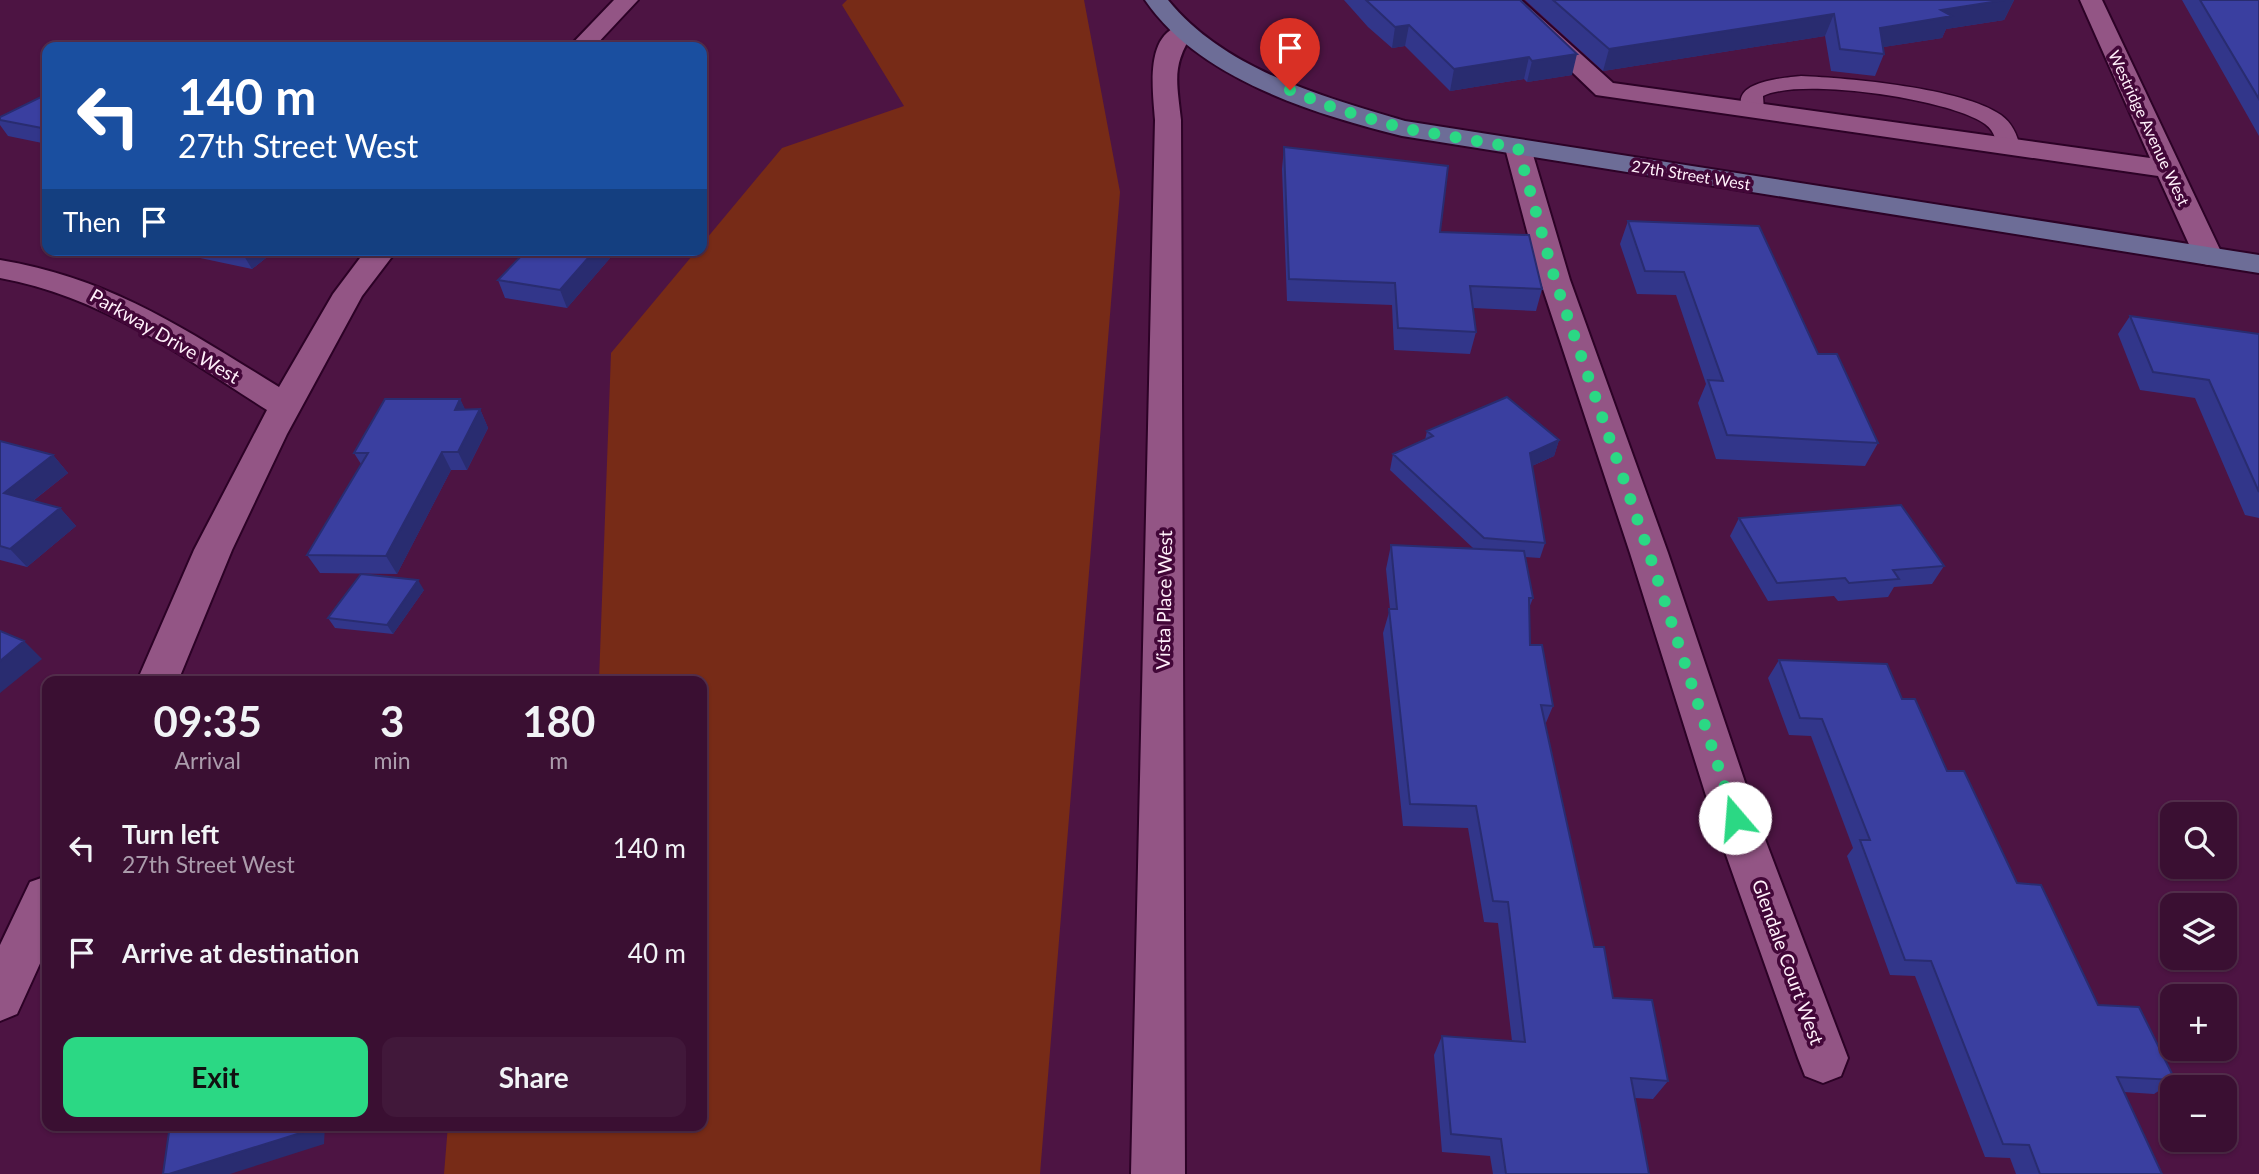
<!DOCTYPE html>
<html lang="en">
<head>
<meta charset="utf-8">
<style>
  :root { --surface:#3a0f32; --page:#41183a; --text:#f1f3f6; --muted:#ab9cac; --line:#542f4d; --accent:#2bd884 }
  body { margin:0; font-family:Lato,sans-serif; background:var(--page); color:var(--text); height:100vh; display:flex; flex-direction:column; font-size:26px; white-space:nowrap }
  * { box-sizing:border-box; margin:0 }
  p { font-size:23px; color:var(--muted) }
  .icon { flex:none; width:38px; height:38px; fill:none; stroke:currentColor; stroke-width:2; stroke-linecap:round; stroke-linejoin:round }
  .map { position:relative; flex:1; overflow:hidden }
  .panel { position:absolute; left:42px; top:676px; width:665px; height:455px; display:flex; flex-direction:column; background:var(--surface); border-radius:14px; box-shadow:0 2px 5px #0004,0 0 0 2px var(--line) }
  .panel>* { flex:none }
  .hud { position:absolute; left:42px; top:42px; width:665px; height:214px; border-radius:14px; box-shadow:0 2px 5px #0004,0 0 0 2px var(--line); background:#1a4fa0; color:#fff; overflow:hidden }
  .buttons { position:absolute; left:2160px; top:802px; display:grid; gap:14px }
  .buttons a { display:grid; place-items:center; width:77px; height:77px; border-radius:14px; background:var(--surface); box-shadow:0 2px 5px #0004,0 0 0 2px var(--line); font-size:35px }
  .pin { position:absolute; display:grid; place-items:center; width:60px; height:60px; color:#fff; margin:-72px -30px; border-radius:50% 50% 50% 0; rotate:-45deg; box-shadow:0 0 7px #0007 }
  .pin .icon { rotate:45deg }
  .me { position:absolute; width:77px; margin:-38px; rotate:342deg; stroke-linejoin:round; filter:drop-shadow(0 0 5px #0008) }
  .turn { display:flex; align-items:center; gap:24px; height:147px; padding:0 21px; font-size:32px }
  .turn .icon { width:91px; height:91px; stroke-width:2.5 }
  .turn b { display:block; font-size:49px; line-height:60px }
  .then { display:flex; align-items:center; height:66px; padding:0 21px; background:#0003; gap:14px; font-size:26px }
  .eta { display:flex; justify-content:space-evenly; align-items:center; height:119px; text-align:center }
  .eta b { font-size:42px; font-weight:700; line-height:49px }
  .cta { display:flex; gap:14px; margin-top:auto; padding:14px 21px }
  .cta a { flex:1; height:80px; border-radius:14px; background:var(--accent); color:#111; font-size:28px; font-weight:700; line-height:80px; text-align:center }
  .cta a+a { background:var(--page); color:var(--text) }
  ul { padding:0; list-style:none }
  li { display:flex; align-items:center; gap:21px; height:105px; padding:0 21px }
  li div { flex:1 }
  li b { display:block; font-size:26px }
  li em { font-style:normal }
  .map>svg:first-child { display:block }
  .green { fill:#772b17 }
  .lines { fill:none; stroke-linecap:round; stroke-linejoin:round }
  .lane-casing { stroke:#2c0226; stroke-width:3 }
  .street-casing { stroke:#2c0226; stroke-width:4 }
  .secondary-casing { stroke:#2c0226; stroke-width:4 }
  .lane { fill:#935585; fill-rule:evenodd }
  .street { fill:#935585; fill-rule:evenodd }
  .secondary { fill:#6d6d97; fill-rule:evenodd }
  .wall { fill:#32368a }
  .shaded-wall { fill:#292c70 }
  .building { fill:#3a3fa0; stroke:#292c70; stroke-width:2 }
  .route { stroke:#2bd884; stroke-width:12; stroke-dasharray:0 21.6 }
  .labels { text-anchor:middle; stroke-width:7; stroke-linejoin:round; paint-order:stroke }
  .far-street-label { font-size:16px; fill:#fff0fa; stroke:#420738 }
  .street-label { font-size:19px; fill:#fff0fa; stroke:#420738 }
</style>
</head>
<body>
<div class="map">
<svg width="2259" height="1174" viewBox="0 0 2259 1174">
  <rect width="100%" height="100%" fill="#4d1443"/>
  <path class="green" d="M847,0H1084L1120,192L1040,1174H444L448,1125H702V681H599L611,353L697,250H702V244L782,148L904,106L842,5Z"/>
  <g class="lines">
    <defs>
      <path id="lane" d="M1801,76C1849,78 1963,88 2001,115C2012,123 2017,134 2020,147L2017,152H2001C1995,142 1996,132 1985,124C1950,99 1801,77 1763,96L1764,111L1760,115H1746C1723,82 1782,78 1801,76Z"/>
      <path id="street" d="M614,0H638L594,47H569Z
        M1497,0H1521L1613,83L2150,158L2080,0H2102L2223,256L2219,262L2208,265L2197,262L2158,176L1596,95Z
        M1182,25L1190,27L1194,32C1171,65 1177,82 1181,120L1185,1174H1131L1155,120C1153,91 1144,34 1182,25Z
        M1518,140L1528,142L1531,148L1570,280L1668,553L1757,818L1848,1058L1841,1076L1823,1083L1805,1076L1798,1058L1713,818L1630,553L1540,280L1505,148L1508,142Z
        M366,250H397L362,296L287,434L232,550L178,681H137L194,550L267,410C182,356 101,296 0,278V260C113,279 184,329 279,387L333,294Z
        M47,876V948L17,1014L0,1021V945L30,882Z"/>
      <path id="secondary" d="M1145,0H1168C1225,70 1321,96 1405,121L2259,255V273L1402,136C1313,114 1198,78 1145,0Z"/>
    </defs>
    <use href="#lane" class="lane-casing"/>
    <use href="#street" class="street-casing"/>
    <use href="#secondary" class="secondary-casing"/>
    <use href="#lane" class="lane"/>
    <use href="#street" class="street"/>
    <use href="#secondary" class="secondary"/>
  </g>
  <path class="wall" d="M1344,0H1520L1572,75L1527,82L1524,79L1450,91L1405,46L1392,48L1368,27Z
    M1525,0H2014L2004,20L1946,29L1942,38L1883,47L1884,54L1875,76L1831,71L1825,36L1603,71Z
    M2182,0H2259V136Z
    M47,94V144L8,136L0,125V117Z
    M1284,147L1440,232L1542,289L1536,311L1473,308L1476,332L1470,354L1394,350L1392,305L1287,301L1282,169Z
    M1628,221L1818,354L1878,443L1865,466L1716,459L1698,403L1706,384L1676,295L1637,294L1620,244Z
    M183,250H276L252,269L186,255Z
    M617,250L567,308L505,298L498,280Z
    M2130,316L2259,334V518L2245,515L2195,398L2140,390L2118,334Z
    M460,399L465,410L480,409L488,428L467,470H451L397,574L320,573L307,555L361,464L354,453Z
    M1427,431L1559,440L1554,456L1532,466L1545,543L1540,558L1525,557L1533,598L1529,608L1530,645L1553,706L1545,725L1594,947L1613,998L1668,1081L1653,1099L1635,1098L1649,1174H1493L1490,1156L1442,1152L1434,1055L1442,1036L1512,1041L1498,923L1484,922L1468,828L1403,826L1383,633L1390,609L1386,569L1391,545L1473,548L1390,470L1393,454L1425,440Z
    M0,441L53,455L68,473L33,501L60,508L76,526L27,567L0,560Z
    M1739,518L1944,566L1932,584L1894,587L1888,597L1838,601L1834,596L1768,601L1730,536Z
    M424,590L393,634L335,628L328,618Z
    M1779,660L1902,699L2017,883L2098,1005L2175,1080L2154,1094L2124,1092L2162,1174H2016L2010,1158L1985,1157L1915,976L1890,975L1847,856L1853,848L1811,736L1789,735L1768,678Z"/>
  <path class="shaded-wall" d="M2003,0H2014L2004,20L1946,29L1942,38L1871,49L1880,28L1941,10Z
    M1834,14L1825,36L1603,71L1609,49Z
    M1409,25L1405,46L1392,48L1395,27Z
    M1577,54L1572,75L1527,82L1532,61Z
    M1529,57L1524,79L1450,91L1454,69Z
    M242,250H276L252,269L241,251Z
    M595,250H617L567,308L560,290Z
    M460,399L469,417L455,410Z
    M480,409L488,428L467,470L458,452Z
    M1559,440L1554,456L1525,469L1530,453Z
    M442,452L451,470L397,574L386,556Z
    M53,455L68,473L20,511L4,493Z
    M60,508L76,526L27,567L10,549Z
    M418,580L424,590L393,634L387,625Z
    M24,641L42,659L0,693V661Z
    M308,1125H325L324,1144L230,1174H169Z"/>
  <path class="building" d="M1366,0H1520L1577,54L1532,61L1529,57L1454,69L1409,25L1395,27Z
    M1553,0H2005L1941,10L1952,16L1880,28L1884,54L1840,49L1834,14L1609,49Z
    M2200,0H2259V99Z
    M47,94V129L0,120V117Z
    M1284,147L1448,166L1440,232L1529,235L1542,289L1470,286L1476,332L1398,328L1395,283L1289,279Z
    M1628,221L1759,226L1818,354H1837L1878,443L1727,435L1708,380L1723,381L1684,272L1645,271Z
    M527,250H595L560,290L498,280Z
    M2130,316L2259,334V492L2209,380L2153,372Z
    M1507,397L1559,440L1530,453L1545,543L1484,538L1393,454L1433,436L1427,431Z
    M385,399H460L455,410L480,409L458,452H442L386,556L307,555L368,453H354Z
    M0,441L53,455L4,493L60,508L10,549L0,546Z
    M1901,505L1944,566L1893,570L1899,579L1849,583L1845,578L1777,583L1739,518Z
    M1391,545L1524,551L1533,598H1529L1530,645H1542L1553,706L1541,705L1594,947H1604L1613,998L1652,1000L1668,1081L1631,1078L1649,1174H1506L1501,1139L1451,1134L1442,1036L1525,1042L1508,902L1493,901L1476,806L1410,804L1389,609H1397Z
    M361,574L418,580L387,625L328,618Z
    M0,631L24,641L0,661Z
    M1779,660L1887,664L1902,699H1915L1947,771H1964L2017,883L2041,885L2098,1005L2139,1007L2175,1080L2117,1077L2162,1174H2040L2029,1145L2003,1144L1931,961L1905,960L1860,840H1870L1822,719L1800,718Z
    M338,675L360,681H333Z
    M170,1125H308L307,1131L169,1174H163Z"/>
  <g class="lines">
    <path class="route" d="M1290,90L1334,108L1402,128L1518,148L1555,280L1649,553L1735,818"/>
  </g>
  <g class="labels">
    <g class="far-street-label">
      <text transform="translate(2149 128) rotate(65)" y="6">Westridge Avenue West</text>
      <text transform="translate(1691 175) rotate(9)" y="6">27th Street West</text>
    </g>
    <g class="street-label">
      <text transform="translate(165 336) rotate(30)" y="7">Parkway Drive West</text>
      <text transform="translate(1164 600) rotate(-89)" y="7">Vista Place West</text>
      <text transform="translate(1788 962) rotate(70)" y="7">Glendale Court West</text>
    </g>
  </g>
</svg>
<div class="buttons">
<a><svg class="icon" aria-label="search" viewBox="0 0 24 24"><circle cx="10" cy="10" r="6"/><path d="M15 15l6 6"/></svg></a>
<a><svg class="icon" aria-label="layers" viewBox="0 0 24 24"><path d="M12 4l9 5-9 5-9-5zM3 14l9 5 9-5"/></svg></a>
<a>+</a>
<a>−</a>
</div>
<div class="pin" style="left:1290px;top:90px;background:#d93025"><svg class="icon" aria-label="arrive" viewBox="0 0 24 24"><path d="M6 21V4h12l-3 4 3 4H6"/></svg></div>
<svg class="me" style="left:1735px;top:818px" viewBox="-20 -20 40 40"><circle r="19" fill="#fff"/><path d="M0-13L10 11 0 6-10 11z" fill="#2bd884"/></svg>
<div class="hud">
<div class="turn"><svg class="icon" aria-label="left" viewBox="0 0 24 24"><path d="M17 20v-9H6M10 6l-5 5 5 5"/></svg><div><b>140 m</b>27th Street West</div></div>
<div class="then">Then<svg class="icon" aria-label="arrive" viewBox="0 0 24 24"><path d="M6 21V4h12l-3 4 3 4H6"/></svg></div>
</div>
<section class="panel">
<div class="eta">
<div><b>09:35</b><p>Arrival</p></div>
<div><b>3</b><p>min</p></div>
<div><b>180</b><p>m</p></div>
</div>
<ul>
<li><svg class="icon" aria-label="left" viewBox="0 0 24 24"><path d="M17 20v-9H6M10 6l-5 5 5 5"/></svg><div><b>Turn left</b><p>27th Street West</p></div><em>140 m</em></li>
<li><svg class="icon" aria-label="arrive" viewBox="0 0 24 24"><path d="M6 21V4h12l-3 4 3 4H6"/></svg><div><b>Arrive at destination</b></div><em>40 m</em></li>
</ul>
<div class="cta"><a>Exit</a><a>Share</a></div>
</section>
</div>
</body>
</html>
